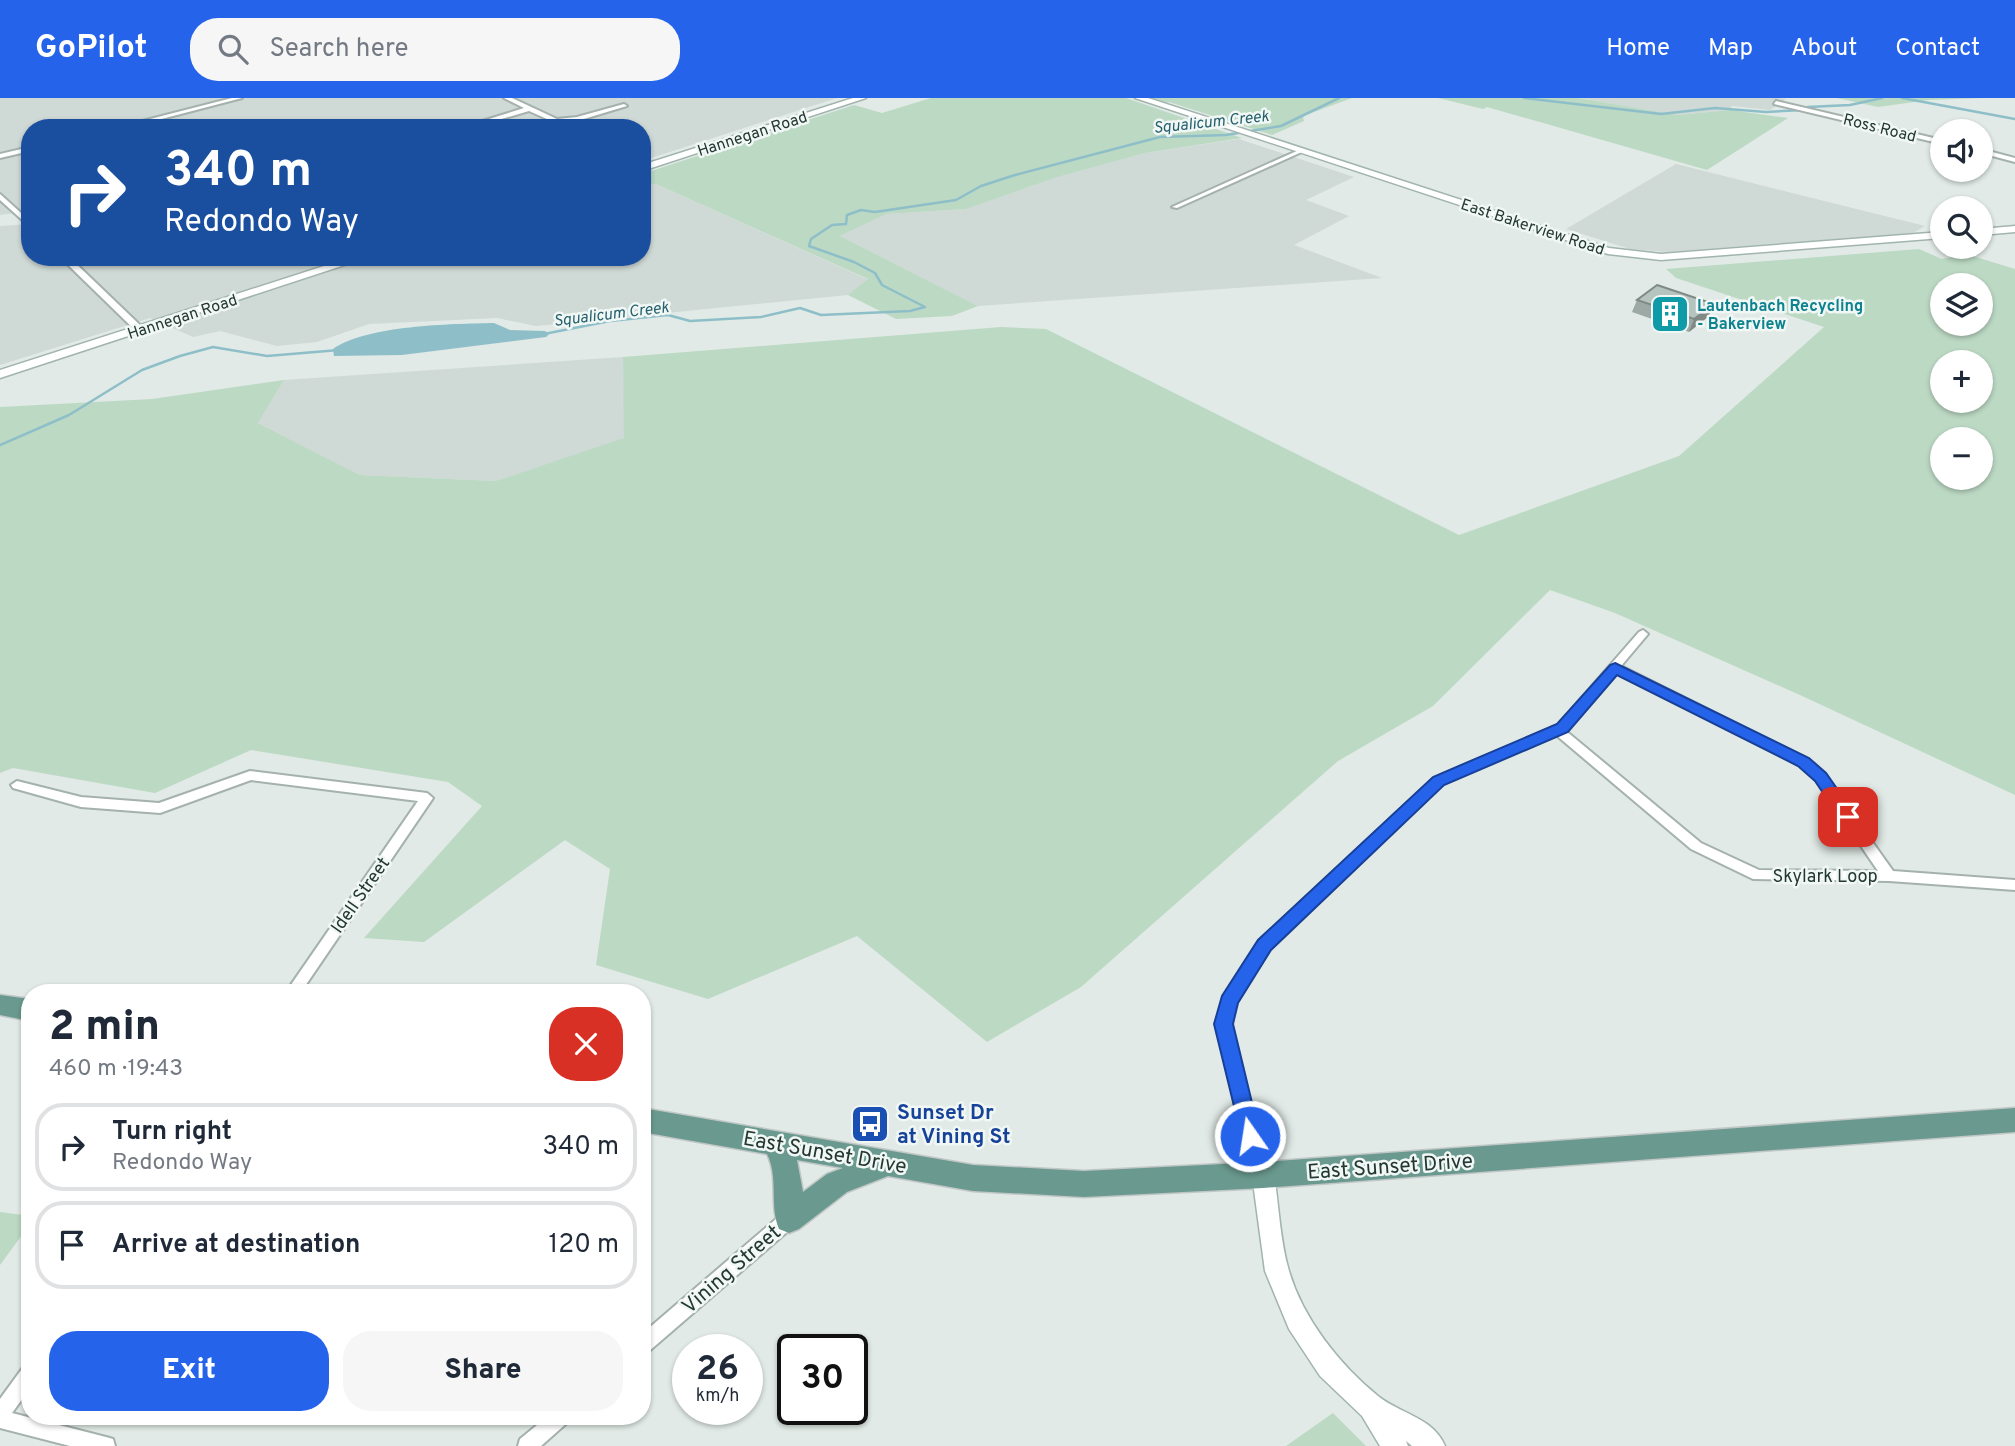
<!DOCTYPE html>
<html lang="en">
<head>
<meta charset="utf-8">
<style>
  :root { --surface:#fff; --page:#f6f6f7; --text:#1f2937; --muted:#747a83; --line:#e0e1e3; --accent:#2563eb }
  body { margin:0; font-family:Overpass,sans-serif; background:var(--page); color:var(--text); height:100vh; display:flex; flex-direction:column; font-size:26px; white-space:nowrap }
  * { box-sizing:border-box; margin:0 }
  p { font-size:23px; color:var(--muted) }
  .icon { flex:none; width:38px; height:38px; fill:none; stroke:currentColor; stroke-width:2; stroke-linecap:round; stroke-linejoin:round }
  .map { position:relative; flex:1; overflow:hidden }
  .details { position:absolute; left:21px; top:886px; width:630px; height:441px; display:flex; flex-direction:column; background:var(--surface); border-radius:28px; box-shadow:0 2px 5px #0004 }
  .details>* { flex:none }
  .top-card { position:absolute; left:21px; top:21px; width:630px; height:147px; border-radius:28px; box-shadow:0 2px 5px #0004; background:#1a4fa0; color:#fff; overflow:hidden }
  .tools { position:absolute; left:1930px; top:21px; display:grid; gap:14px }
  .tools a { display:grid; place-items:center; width:63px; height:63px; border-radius:50%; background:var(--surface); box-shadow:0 2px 5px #0004; font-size:35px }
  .speed { position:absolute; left:672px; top:1236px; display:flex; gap:14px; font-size:35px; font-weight:700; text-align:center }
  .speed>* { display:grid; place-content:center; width:91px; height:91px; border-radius:50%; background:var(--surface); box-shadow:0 2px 5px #0004; line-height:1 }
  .speed small { font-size:18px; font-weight:400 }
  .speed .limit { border:4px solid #111; border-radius:10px; background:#fff; color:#111 }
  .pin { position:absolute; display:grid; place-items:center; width:60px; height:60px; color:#fff; margin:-30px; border-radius:14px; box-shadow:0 4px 10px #0006 }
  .me { position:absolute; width:77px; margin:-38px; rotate:347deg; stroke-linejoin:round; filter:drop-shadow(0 0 5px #0008) }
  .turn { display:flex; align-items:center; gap:24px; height:147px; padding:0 28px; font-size:32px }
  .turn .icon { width:91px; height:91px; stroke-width:2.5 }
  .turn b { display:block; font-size:49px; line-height:60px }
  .round { display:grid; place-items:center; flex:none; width:74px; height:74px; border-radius:28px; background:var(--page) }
  .head { display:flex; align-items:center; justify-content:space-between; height:119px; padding:0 28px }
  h1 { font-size:42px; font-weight:800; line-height:52px }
  .cta { display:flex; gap:14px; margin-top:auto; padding:14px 28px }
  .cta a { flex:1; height:80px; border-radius:28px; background:var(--accent); color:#fff; font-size:28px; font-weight:800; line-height:80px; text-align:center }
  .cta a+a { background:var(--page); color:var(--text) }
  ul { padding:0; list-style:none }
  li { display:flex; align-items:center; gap:21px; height:88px; margin:0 14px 10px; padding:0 14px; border:4px solid var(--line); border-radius:28px }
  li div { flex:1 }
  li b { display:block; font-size:26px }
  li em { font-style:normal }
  header { display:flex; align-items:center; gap:42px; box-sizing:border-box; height:98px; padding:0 35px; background:var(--accent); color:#fff }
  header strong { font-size:33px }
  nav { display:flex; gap:38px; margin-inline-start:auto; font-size:24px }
  .search { width:490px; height:63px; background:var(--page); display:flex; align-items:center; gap:18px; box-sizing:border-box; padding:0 24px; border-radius:28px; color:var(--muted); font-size:26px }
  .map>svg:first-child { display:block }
  .built { fill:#cfd9d5 }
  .green { fill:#bcd9c4; fill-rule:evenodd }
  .water { fill:#8ebfc9 }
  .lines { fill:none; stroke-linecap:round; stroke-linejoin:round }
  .stream { stroke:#8ebfc9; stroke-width:2.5 }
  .street-casing { stroke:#a4b1ad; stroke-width:4 }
  .secondary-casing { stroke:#a1b4ad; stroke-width:3 }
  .primary-casing { stroke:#c1c7c6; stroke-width:3 }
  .street { fill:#fff; fill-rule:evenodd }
  .secondary { fill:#fff; fill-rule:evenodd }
  .primary { fill:#6a9a8f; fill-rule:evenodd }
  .wall { fill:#9da9a4 }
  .shaded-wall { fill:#7f8986 }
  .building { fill:#b6c4bf; stroke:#7f8986; stroke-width:2 }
  .route { fill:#2563eb; stroke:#184099; stroke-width:2 }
  .labels { text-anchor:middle; stroke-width:5; stroke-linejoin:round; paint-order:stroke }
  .far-water-label { font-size:16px; font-style:italic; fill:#24606d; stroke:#f1f7f4 }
  .far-street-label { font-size:16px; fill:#233833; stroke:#f1f7f4 }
  .far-culture-label { font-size:16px; font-weight:bold; fill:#0d838f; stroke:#f1f7f4; text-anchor:start }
  .street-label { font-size:18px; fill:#233833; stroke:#f1f7f4 }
  .near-transit-label { font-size:21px; font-weight:bold; fill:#164399; stroke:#f1f7f4; text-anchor:start }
  .near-street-label { font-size:21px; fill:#233833; stroke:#f1f7f4 }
</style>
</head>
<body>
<header>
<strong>GoPilot</strong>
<div class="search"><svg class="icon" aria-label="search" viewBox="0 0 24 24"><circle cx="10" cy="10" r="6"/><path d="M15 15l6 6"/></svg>Search here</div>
<nav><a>Home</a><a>Map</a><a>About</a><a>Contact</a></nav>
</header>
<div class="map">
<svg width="2015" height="1348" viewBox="0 0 2015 1348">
  <rect width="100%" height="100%" fill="#e1eae6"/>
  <path class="built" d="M0,0H837L642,63V30H30V113L0,117Z
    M1578,0H1778L1786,1L1770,12L1732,8L1730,12L1678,17Z
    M1239,41L1354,79L1306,102L1349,118L1294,147L1382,180L978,208L840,138L887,116L966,111L1058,79L1145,55Z
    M1676,66L1925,128L1913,135L1668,154L1630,151L1566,131Z
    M642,86H656L869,182L848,197L536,228L497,220L369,226L317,244L277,248L220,233L193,239L150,220L0,267V128L30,126V159H642Z
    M623,259L625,340L497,383L360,377L258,325L284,282Z"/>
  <path class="green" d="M931,0H1126L1242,40L1145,55L1058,79L966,111L887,116L840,138L978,208L952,218L896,221L848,197L868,181L656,86H642V76L854,7L882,15Z
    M1147,0H1352L1303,18L1304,23L1272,37L1169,4L1164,5Z
    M1438,0H1578L1678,17L1730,12L1788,20L1707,72L1487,9L1483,11Z
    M1837,0H1983L1929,2L1878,9Z
    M1919,151L1942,161L1966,156L2015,171V697L1800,597L1615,515L1550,492L1433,608L1338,663L1081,889L987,944L857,838L708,901L596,867L610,771L565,742L424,844L364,840L482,708L448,684L251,652L155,695L13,670L0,675V309L152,301L284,282L258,325L360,377L496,383L624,340L623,259L1001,229L1046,231L1459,437L1679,358L1824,229L1676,180L1666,171ZM1942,187H1981V226H1942ZM1942,264H1981V303H1942ZM1942,341H1981V380H1942Z
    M0,1114L30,1118V1126L0,1167Z
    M1333,1315L1366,1348H1286Z"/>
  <path class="water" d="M494,225L510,232L545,233L549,236L546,239L402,257L334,258L333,251C368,227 450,226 494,225Z"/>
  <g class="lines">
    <path class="stream" d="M1524,0L1661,16L1715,10L1766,14L1803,12
      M1902,0L2015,21
      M1808,9L1850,7L1882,0
      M544,236L610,223L668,217L690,223L761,219L800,210L821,217L910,213L925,209L882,187L875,175L854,164L809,148L811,141L832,127L846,126L847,117L861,112L875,114L956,102L981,88L1015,77L1160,39L1226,37L1281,28L1339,0
      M0,347L69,317L142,272L180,258L213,249L267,258L339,252"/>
    <defs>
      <path id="street" d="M232,0H242L127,30H115Z
        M504,0H512L557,21L577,19L624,6L627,8L577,23L556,25L529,13L471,30H460L524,10Z
        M1776,3L1942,42V46L1774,6Z
        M30,49V53L0,60V56Z
        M1981,51L2015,60V64L1981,55Z
        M1299,52L1304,53L1177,110L1172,109Z
        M0,96L30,123V129L0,102Z
        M60,159H69L143,230V234H137Z
        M1643,532L1648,536L1621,568L1807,661L1824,676L1893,773L2015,782V792L1889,783L1753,781L1691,751L1556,637L1442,686L1269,851L1236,904L1231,926L1258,1038L1271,1077L1269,1082L1263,1085L1257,1082L1242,1038L1217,926L1224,899L1259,843L1434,680L1558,627L1639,534ZM1616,575L1799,667L1816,682L1878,773L1759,772L1701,745L1566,633Z
        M250,673L427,695L433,700L301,894H286L418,703L251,682L160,715L81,709L13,690L11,687L17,683L81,699L159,705Z
        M789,1113L795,1115L797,1121L795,1127L648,1254L642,1257V1236L783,1115Z
        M30,1265V1290L12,1315L106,1339L113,1341L115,1348H70L0,1330V1301L24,1268Z
        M548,1318H571L568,1324L541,1348H518L520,1341Z"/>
      <path id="secondary" d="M853,0H866L642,73V67Z
        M1135,0H1148L1609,150L1661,156L1942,134V140L1661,162L1608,156Z
        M2015,128V134L1981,137V131Z
        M352,159H369L0,280V272Z
        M1263,1066L1271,1069L1274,1077C1279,1108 1280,1143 1289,1173C1303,1221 1340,1267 1378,1298C1400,1316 1433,1319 1445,1348H1412L1406,1343L1408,1348H1380L1362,1318L1320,1278L1289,1231L1265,1173L1252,1077L1255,1069Z"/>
      <path id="primary" d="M0,897L30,901V923L0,917Z
        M642,1010L973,1067L1084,1073L1263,1064L2015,1010V1034L1263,1090L1084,1099L973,1093L888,1078L847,1094L799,1131L789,1135L779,1131C769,1107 779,1080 767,1056L642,1034ZM797,1062L843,1070L827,1076L803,1094Z"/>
    </defs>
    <use href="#street" class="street-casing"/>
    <use href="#secondary" class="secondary-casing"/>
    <use href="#primary" class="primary-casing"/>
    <use href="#street" class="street"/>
    <use href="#secondary" class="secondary"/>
    <use href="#primary" class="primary"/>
  </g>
  <path class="wall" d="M1637,202L1709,218L1689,234L1632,214Z"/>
  <path class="shaded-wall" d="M1714,206L1709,218L1689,234L1694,221Z"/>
  <path class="building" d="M1657,187L1714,206L1694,221L1637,202Z"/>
  <path class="route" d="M1615,565L1809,660L1826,675L1854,715L1856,719L1854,723H1842L1815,683L1798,668L1617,577L1568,634L1444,687L1271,852L1238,905L1233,926L1260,1038L1257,1045L1250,1048L1243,1045L1214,926L1222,898L1258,842L1433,679L1557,626L1610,567Z"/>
  <defs>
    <symbol id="building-square" viewBox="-11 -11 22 22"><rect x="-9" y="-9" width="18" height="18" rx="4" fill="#0f9aa8" stroke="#f1f7f4"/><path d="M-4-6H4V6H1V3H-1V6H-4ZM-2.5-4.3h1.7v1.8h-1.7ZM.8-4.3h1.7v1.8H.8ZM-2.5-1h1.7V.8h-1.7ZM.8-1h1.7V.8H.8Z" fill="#fff"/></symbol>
    <symbol id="bus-square" viewBox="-11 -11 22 22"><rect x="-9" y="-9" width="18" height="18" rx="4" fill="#1a4fb4" stroke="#f1f7f4"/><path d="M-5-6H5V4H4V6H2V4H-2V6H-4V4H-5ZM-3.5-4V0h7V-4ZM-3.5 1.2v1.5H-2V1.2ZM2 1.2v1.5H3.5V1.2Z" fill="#fff"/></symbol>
  </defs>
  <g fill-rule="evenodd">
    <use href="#building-square" x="1648" y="194" width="44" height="44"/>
    <use href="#bus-square" x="848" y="1004" width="44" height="44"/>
  </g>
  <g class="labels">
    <g class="far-water-label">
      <text transform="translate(1211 23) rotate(-6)" y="6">Squalicum Creek</text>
      <text transform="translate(611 215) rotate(-7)" y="6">Squalicum Creek</text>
    </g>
    <g class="far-street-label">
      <text transform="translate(1880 29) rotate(14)" y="6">Ross Road</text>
      <text transform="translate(752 35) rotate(-18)" y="6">Hannegan Road</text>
      <text transform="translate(1533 128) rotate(18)" y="6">East Bakerview Road</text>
      <text transform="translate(182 218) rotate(-18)" y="6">Hannegan Road</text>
    </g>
    <g class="far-culture-label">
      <text x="1697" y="213">Lautenbach Recycling<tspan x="1697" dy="18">- Bakerview</tspan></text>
    </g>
    <g class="street-label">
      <text x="1825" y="784">Skylark Loop</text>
      <text transform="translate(360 797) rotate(-55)" y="6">Idell Street</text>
    </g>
    <g class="near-transit-label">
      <text x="897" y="1021">Sunset Dr<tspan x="897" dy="24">at Vining St</tspan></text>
    </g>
    <g class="near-street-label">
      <text transform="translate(825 1054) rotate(10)" y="7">East Sunset Drive</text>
      <text transform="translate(1390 1068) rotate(-4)" y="7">East Sunset Drive</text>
      <text transform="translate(731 1171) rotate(-41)" y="7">Vining Street</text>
    </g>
  </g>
</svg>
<div class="tools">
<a><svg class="icon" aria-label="sound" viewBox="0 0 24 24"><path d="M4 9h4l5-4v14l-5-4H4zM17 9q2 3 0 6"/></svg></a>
<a><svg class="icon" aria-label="search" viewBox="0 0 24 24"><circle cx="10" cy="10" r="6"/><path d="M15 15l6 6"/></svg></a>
<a><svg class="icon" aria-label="layers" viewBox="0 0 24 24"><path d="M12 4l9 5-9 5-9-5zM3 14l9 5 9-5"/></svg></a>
<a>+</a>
<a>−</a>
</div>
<div class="speed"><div>26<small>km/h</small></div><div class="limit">30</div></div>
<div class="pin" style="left:1848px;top:719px;background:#d93025"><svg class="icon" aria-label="arrive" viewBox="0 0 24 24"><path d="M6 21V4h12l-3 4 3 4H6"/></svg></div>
<svg class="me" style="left:1250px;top:1038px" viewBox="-20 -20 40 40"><circle r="17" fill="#2563eb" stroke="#fff" stroke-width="3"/><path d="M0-11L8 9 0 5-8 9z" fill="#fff"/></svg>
<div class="top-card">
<div class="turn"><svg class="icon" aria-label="right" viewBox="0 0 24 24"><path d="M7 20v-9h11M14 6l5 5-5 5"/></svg><div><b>340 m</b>Redondo Way</div></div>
</div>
<section class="details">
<div class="head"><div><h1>2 min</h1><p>460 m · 19:43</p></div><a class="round" style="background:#d93025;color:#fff"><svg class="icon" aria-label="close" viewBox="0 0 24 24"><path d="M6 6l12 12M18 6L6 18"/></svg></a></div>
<ul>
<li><svg class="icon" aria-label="right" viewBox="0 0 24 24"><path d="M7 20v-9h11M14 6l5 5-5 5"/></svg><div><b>Turn right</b><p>Redondo Way</p></div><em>340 m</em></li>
<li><svg class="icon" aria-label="arrive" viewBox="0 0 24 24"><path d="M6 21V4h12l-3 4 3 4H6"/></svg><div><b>Arrive at destination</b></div><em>120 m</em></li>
</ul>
<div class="cta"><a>Exit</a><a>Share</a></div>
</section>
</div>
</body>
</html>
